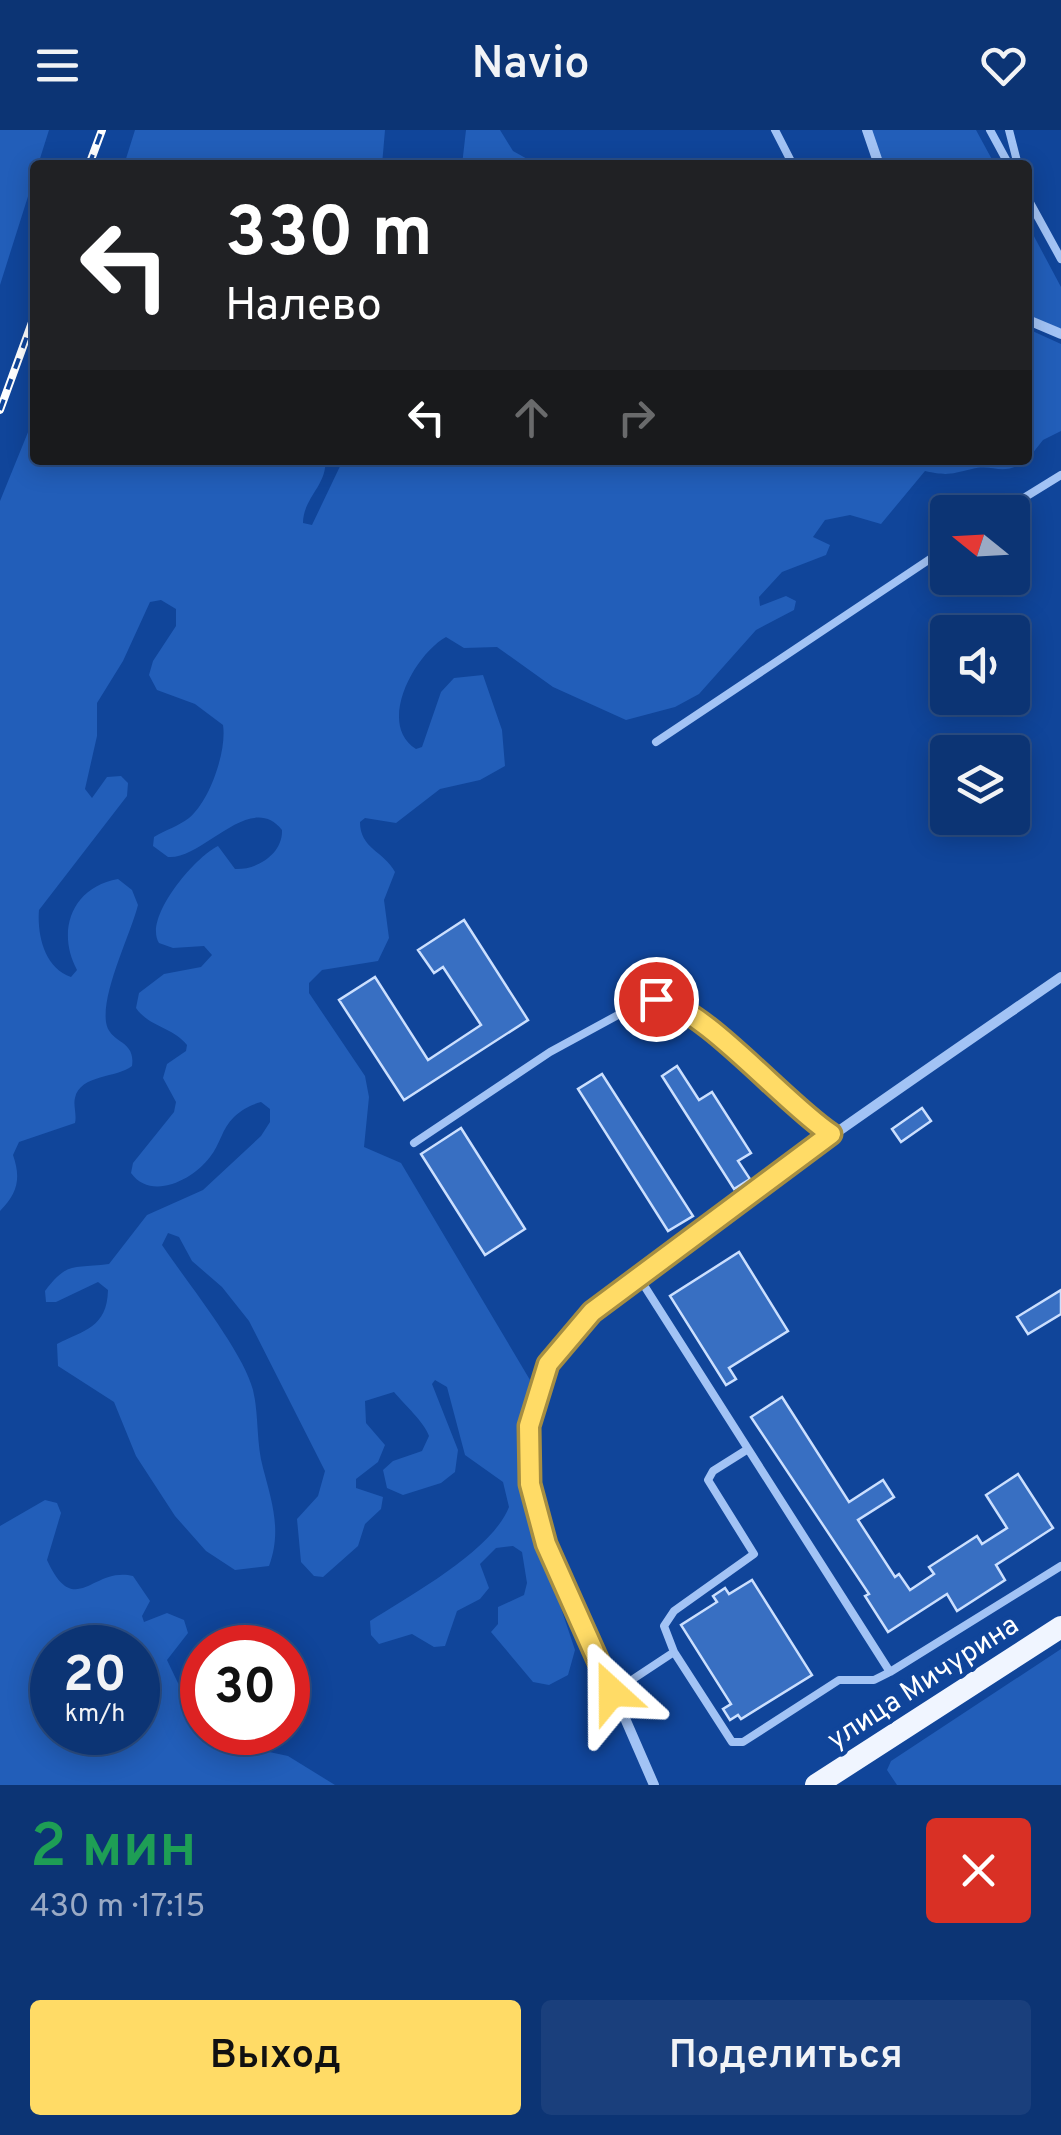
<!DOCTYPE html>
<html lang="ru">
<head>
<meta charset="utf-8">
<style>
  :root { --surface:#0c3474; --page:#1a3f7c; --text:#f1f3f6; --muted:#9aaac5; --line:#2c4f86; --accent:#ffdb66 }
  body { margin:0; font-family:Overpass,sans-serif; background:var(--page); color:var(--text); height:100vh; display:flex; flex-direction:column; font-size:38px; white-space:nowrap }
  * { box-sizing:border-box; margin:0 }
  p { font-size:32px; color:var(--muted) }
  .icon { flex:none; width:55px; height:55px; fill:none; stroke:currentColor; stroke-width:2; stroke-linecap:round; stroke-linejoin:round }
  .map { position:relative; height:1655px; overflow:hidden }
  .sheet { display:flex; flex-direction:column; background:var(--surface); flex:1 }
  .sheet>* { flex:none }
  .hud { position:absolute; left:30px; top:30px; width:1002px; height:305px; border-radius:10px; box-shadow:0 5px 25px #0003,0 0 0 2px var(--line); background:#202124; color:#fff; overflow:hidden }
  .needle { width:65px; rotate:288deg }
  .fabs { position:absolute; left:930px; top:365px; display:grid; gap:20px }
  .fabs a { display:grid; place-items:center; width:100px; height:100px; border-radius:10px; background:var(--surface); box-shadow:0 5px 25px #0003,0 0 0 2px var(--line); font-size:50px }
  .speed { position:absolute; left:30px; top:1495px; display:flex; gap:20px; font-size:50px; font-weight:700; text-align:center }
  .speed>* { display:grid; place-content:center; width:130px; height:130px; border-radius:50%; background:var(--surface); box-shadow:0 5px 25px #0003,0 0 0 2px var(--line); line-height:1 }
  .speed small { font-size:25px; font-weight:400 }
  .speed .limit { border:15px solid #d22; background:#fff; color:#111 }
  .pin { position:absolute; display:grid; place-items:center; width:85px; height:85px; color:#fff; margin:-42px; border:5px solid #fff; border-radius:50%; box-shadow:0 2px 10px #0007 }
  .me { position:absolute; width:110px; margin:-55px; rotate:336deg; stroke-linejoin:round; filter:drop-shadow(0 0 8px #0008) }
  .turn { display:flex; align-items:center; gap:35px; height:210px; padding:0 30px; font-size:45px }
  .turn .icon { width:130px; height:130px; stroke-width:2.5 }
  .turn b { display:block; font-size:70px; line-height:85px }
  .lanes { display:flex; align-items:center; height:95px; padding:0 30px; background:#0003; justify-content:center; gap:50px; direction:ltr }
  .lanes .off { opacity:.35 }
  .round { display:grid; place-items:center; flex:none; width:105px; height:105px; border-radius:10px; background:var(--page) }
  .headline { display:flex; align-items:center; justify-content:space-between; height:170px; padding:0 30px }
  h1 { font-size:60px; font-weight:600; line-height:75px; color:#1e9e55 }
  .primary-button { display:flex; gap:20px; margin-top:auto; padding:20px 30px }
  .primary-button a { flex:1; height:115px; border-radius:10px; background:var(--accent); color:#111; font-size:40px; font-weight:600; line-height:115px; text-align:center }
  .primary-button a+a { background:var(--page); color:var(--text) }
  header { display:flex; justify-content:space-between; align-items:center; height:130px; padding:0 30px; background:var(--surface); font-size:45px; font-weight:600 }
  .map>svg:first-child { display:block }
  .green { fill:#225eb9; fill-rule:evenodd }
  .building { fill:#386fc2; stroke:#cbdffe; stroke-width:2.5 }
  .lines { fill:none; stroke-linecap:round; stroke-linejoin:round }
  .lane { stroke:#a2c3f5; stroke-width:8 }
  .street { stroke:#a2c3f5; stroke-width:10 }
  .primary { stroke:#f0f5ff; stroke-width:22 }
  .rail-casing { stroke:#fff; stroke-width:8 }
  .rail { stroke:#10459a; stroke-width:4; stroke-dasharray:11; stroke-linecap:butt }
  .route-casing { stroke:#a68e42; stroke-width:25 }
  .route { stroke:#ffdb66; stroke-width:18 }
  .labels { text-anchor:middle; stroke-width:9; stroke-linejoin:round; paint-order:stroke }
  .street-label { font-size:28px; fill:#fff; stroke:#10459a }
</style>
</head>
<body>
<header><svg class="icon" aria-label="menu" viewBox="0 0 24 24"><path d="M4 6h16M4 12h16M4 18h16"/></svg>Navio<svg class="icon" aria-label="heart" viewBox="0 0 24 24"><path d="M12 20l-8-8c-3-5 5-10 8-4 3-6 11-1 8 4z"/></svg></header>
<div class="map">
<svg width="1061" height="1655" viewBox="0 0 1061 1655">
  <rect width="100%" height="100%" fill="#10459a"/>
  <path class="green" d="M0,0H49L0,155Z
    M135,0H385L382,35H124Z
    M466,0H500L513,21L538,35H462Z
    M871,0H976L995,35H883Z
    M1028,95L1061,157V199L1028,186Z
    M1028,199L1061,214V301L1043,310L1028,329Z
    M35,285V330H325C328,354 303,368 303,393L312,395L343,330H1027C1002,348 994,333 972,339C951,344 947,346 925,341L881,394L850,385L825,390L813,407L830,415L826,425L782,442L759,467L760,476L786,466L796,471L794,480L756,500L699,564L675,577L626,590L553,557L497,517L464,518L446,507C415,524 376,594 416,619L422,617L441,562L454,548L483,545L502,600L505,636L480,650L440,659L396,693L365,688L360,692C360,719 384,721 395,742L384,770L389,808L378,831L322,840L309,853V863L365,946L369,967L364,1017L401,1033L530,1250L518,1299L519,1352L575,1520L568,1545L549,1555L533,1552L491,1502L498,1494V1477L524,1465L527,1453L522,1422L513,1416L496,1418L480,1434L489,1458L480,1469L457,1481L445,1516L434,1517L412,1504L379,1514L371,1505L370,1491C409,1466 492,1421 509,1377L503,1352L465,1325L447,1257L435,1250L432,1254L458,1320L455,1342L441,1353L403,1365L387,1358L383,1340L393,1331L422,1321L429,1306C424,1292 405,1275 394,1262L365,1271L366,1293L385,1315L378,1332L356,1349V1358L383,1367L381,1379L365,1394L358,1416L323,1447L314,1446L301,1432L297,1389L318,1366L325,1341L249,1191L222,1157L192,1131L179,1107L168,1103L162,1115C186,1151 243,1221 253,1260C259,1285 256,1312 263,1338C272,1372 282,1401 269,1436L235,1440L206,1421L175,1386L136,1326L114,1272L58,1236L57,1214C84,1200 107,1198 108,1160L98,1152L56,1172H46L45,1161C68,1130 75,1139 109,1134L147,1085L203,1060L261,1006L270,992V979L261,972C251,975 242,979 234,987C222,998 220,1015 210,1027C193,1050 151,1071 131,1043L133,1033L174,982L176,972L163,948L167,934L186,921L187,915C173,897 149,897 136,878L139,863L164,844L201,837L212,825L204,816L173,818L159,813C143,788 195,727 218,716L235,739C257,740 283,724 282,700C250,660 203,730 168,727L153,716L154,707C165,700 179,696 189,688C210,671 227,620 223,595L195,574L157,560L149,545L153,531L176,496V479L161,470L150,472L123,531L97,573V606L85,659L92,668L107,647L121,646L128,653L127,666L39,780C37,804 44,838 71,847L77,840C56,801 72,757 118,749L132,760L138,775C130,806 102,861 106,892C109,914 136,909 132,936C118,948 80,944 75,968C73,975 77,985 75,993L19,1012L13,1025C21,1048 18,1063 0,1081V371Z
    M45,1370L57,1373L61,1383L47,1430C75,1491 92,1436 133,1446L150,1471L142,1486L144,1492L167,1483L184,1490L188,1503L167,1530L187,1572L202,1581V1602L240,1603L250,1618L288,1626L335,1655H0V1396ZM52,1518H138V1602H52Z
    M1061,1519V1655H897L887,1640L891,1631Z"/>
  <path class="building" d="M464,790L528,890L404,970L339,870L375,847L428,930L481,895L443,837L434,843L418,820Z
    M677,936L699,970L712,962L751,1023L738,1031L750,1049L734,1059L662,946Z
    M602,944L693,1086L668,1101L578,959Z
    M922,978L931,991L901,1012L892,999Z
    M461,998L525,1099L485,1125L421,1024Z
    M739,1122L788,1201L729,1238L736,1249L726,1255L670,1166Z
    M1061,1160V1184L1028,1204L1017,1187Z
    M782,1267L849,1372L883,1350L894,1367L858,1390L895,1447L899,1444L910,1460L934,1444L929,1437L977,1406L982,1414L1007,1398L986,1365L1018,1344L1053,1398L996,1435L1005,1450L957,1481L947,1464L888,1502L865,1466L869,1464L751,1287Z
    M752,1450L812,1545L741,1589L738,1585L730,1590L723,1579L731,1574L681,1495L717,1472L713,1466L725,1458L729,1464Z"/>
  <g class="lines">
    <path class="lane" d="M775,0L793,35
      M990,0L1009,35
      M1009,0L1018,35
      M1028,69L1061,129
      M1001,382L1061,345
      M656,612L948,417
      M414,1013L550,922L640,873L656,869L688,881L796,980L831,1004
      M638,1146L890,1542
      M748,1319L713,1341L708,1350L754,1424L674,1481L664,1496L674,1522L732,1612H743L839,1550H874L890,1542L1061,1436
      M612,1563L674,1522"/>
    <path class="street" d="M867,0L879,35
      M1028,190L1061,204
      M654,1655L536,1384C525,1333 525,1284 547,1236C574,1180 657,1131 706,1096C823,1010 942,929 1061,847"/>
    <path class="primary" d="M816,1655L1061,1497"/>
    <defs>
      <path id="rail" d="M89,35L102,0
        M0,280L35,184"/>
    </defs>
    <use href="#rail" class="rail-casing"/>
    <use href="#rail" class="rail"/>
  </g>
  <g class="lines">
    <defs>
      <path id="route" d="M612,1562L546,1414L530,1354L529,1296L548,1234L592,1182L831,1004C784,973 704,877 656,869"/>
    </defs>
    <use href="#route" class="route-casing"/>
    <use href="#route" class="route"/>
  </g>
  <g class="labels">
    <g class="street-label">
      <text transform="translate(922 1551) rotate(-33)" y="10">улица Мичурина</text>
    </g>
  </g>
</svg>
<div class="fabs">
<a><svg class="needle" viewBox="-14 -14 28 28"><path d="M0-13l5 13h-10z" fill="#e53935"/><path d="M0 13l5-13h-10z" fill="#9aaac5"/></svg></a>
<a><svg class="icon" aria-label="sound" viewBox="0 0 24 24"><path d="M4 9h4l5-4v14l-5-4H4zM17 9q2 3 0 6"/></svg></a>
<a><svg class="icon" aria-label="layers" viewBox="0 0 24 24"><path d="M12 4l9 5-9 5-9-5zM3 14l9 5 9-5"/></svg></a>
</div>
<div class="speed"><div>20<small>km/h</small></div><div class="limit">30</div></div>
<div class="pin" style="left:656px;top:869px;background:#d93025"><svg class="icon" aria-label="arrive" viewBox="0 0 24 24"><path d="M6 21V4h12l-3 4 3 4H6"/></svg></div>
<svg class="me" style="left:612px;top:1562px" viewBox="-20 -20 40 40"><path d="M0-17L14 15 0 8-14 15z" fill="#ffdb66" stroke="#fff" stroke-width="4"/></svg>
<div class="hud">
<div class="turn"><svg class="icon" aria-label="left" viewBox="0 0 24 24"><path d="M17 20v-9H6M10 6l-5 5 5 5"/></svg><div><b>330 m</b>Налево</div></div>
<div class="lanes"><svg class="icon" aria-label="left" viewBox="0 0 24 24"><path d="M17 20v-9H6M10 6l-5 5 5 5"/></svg><svg class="icon off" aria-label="ahead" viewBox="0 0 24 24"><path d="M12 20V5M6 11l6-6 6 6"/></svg><svg class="icon off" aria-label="right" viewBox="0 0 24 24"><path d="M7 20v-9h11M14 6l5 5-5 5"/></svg></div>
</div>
</div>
<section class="sheet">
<div class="headline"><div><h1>2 мин</h1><p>430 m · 17:15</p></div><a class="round" style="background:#d93025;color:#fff"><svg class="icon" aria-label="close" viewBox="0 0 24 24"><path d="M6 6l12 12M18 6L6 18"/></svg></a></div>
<div class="primary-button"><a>Выход</a><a>Поделиться</a></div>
</section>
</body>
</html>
